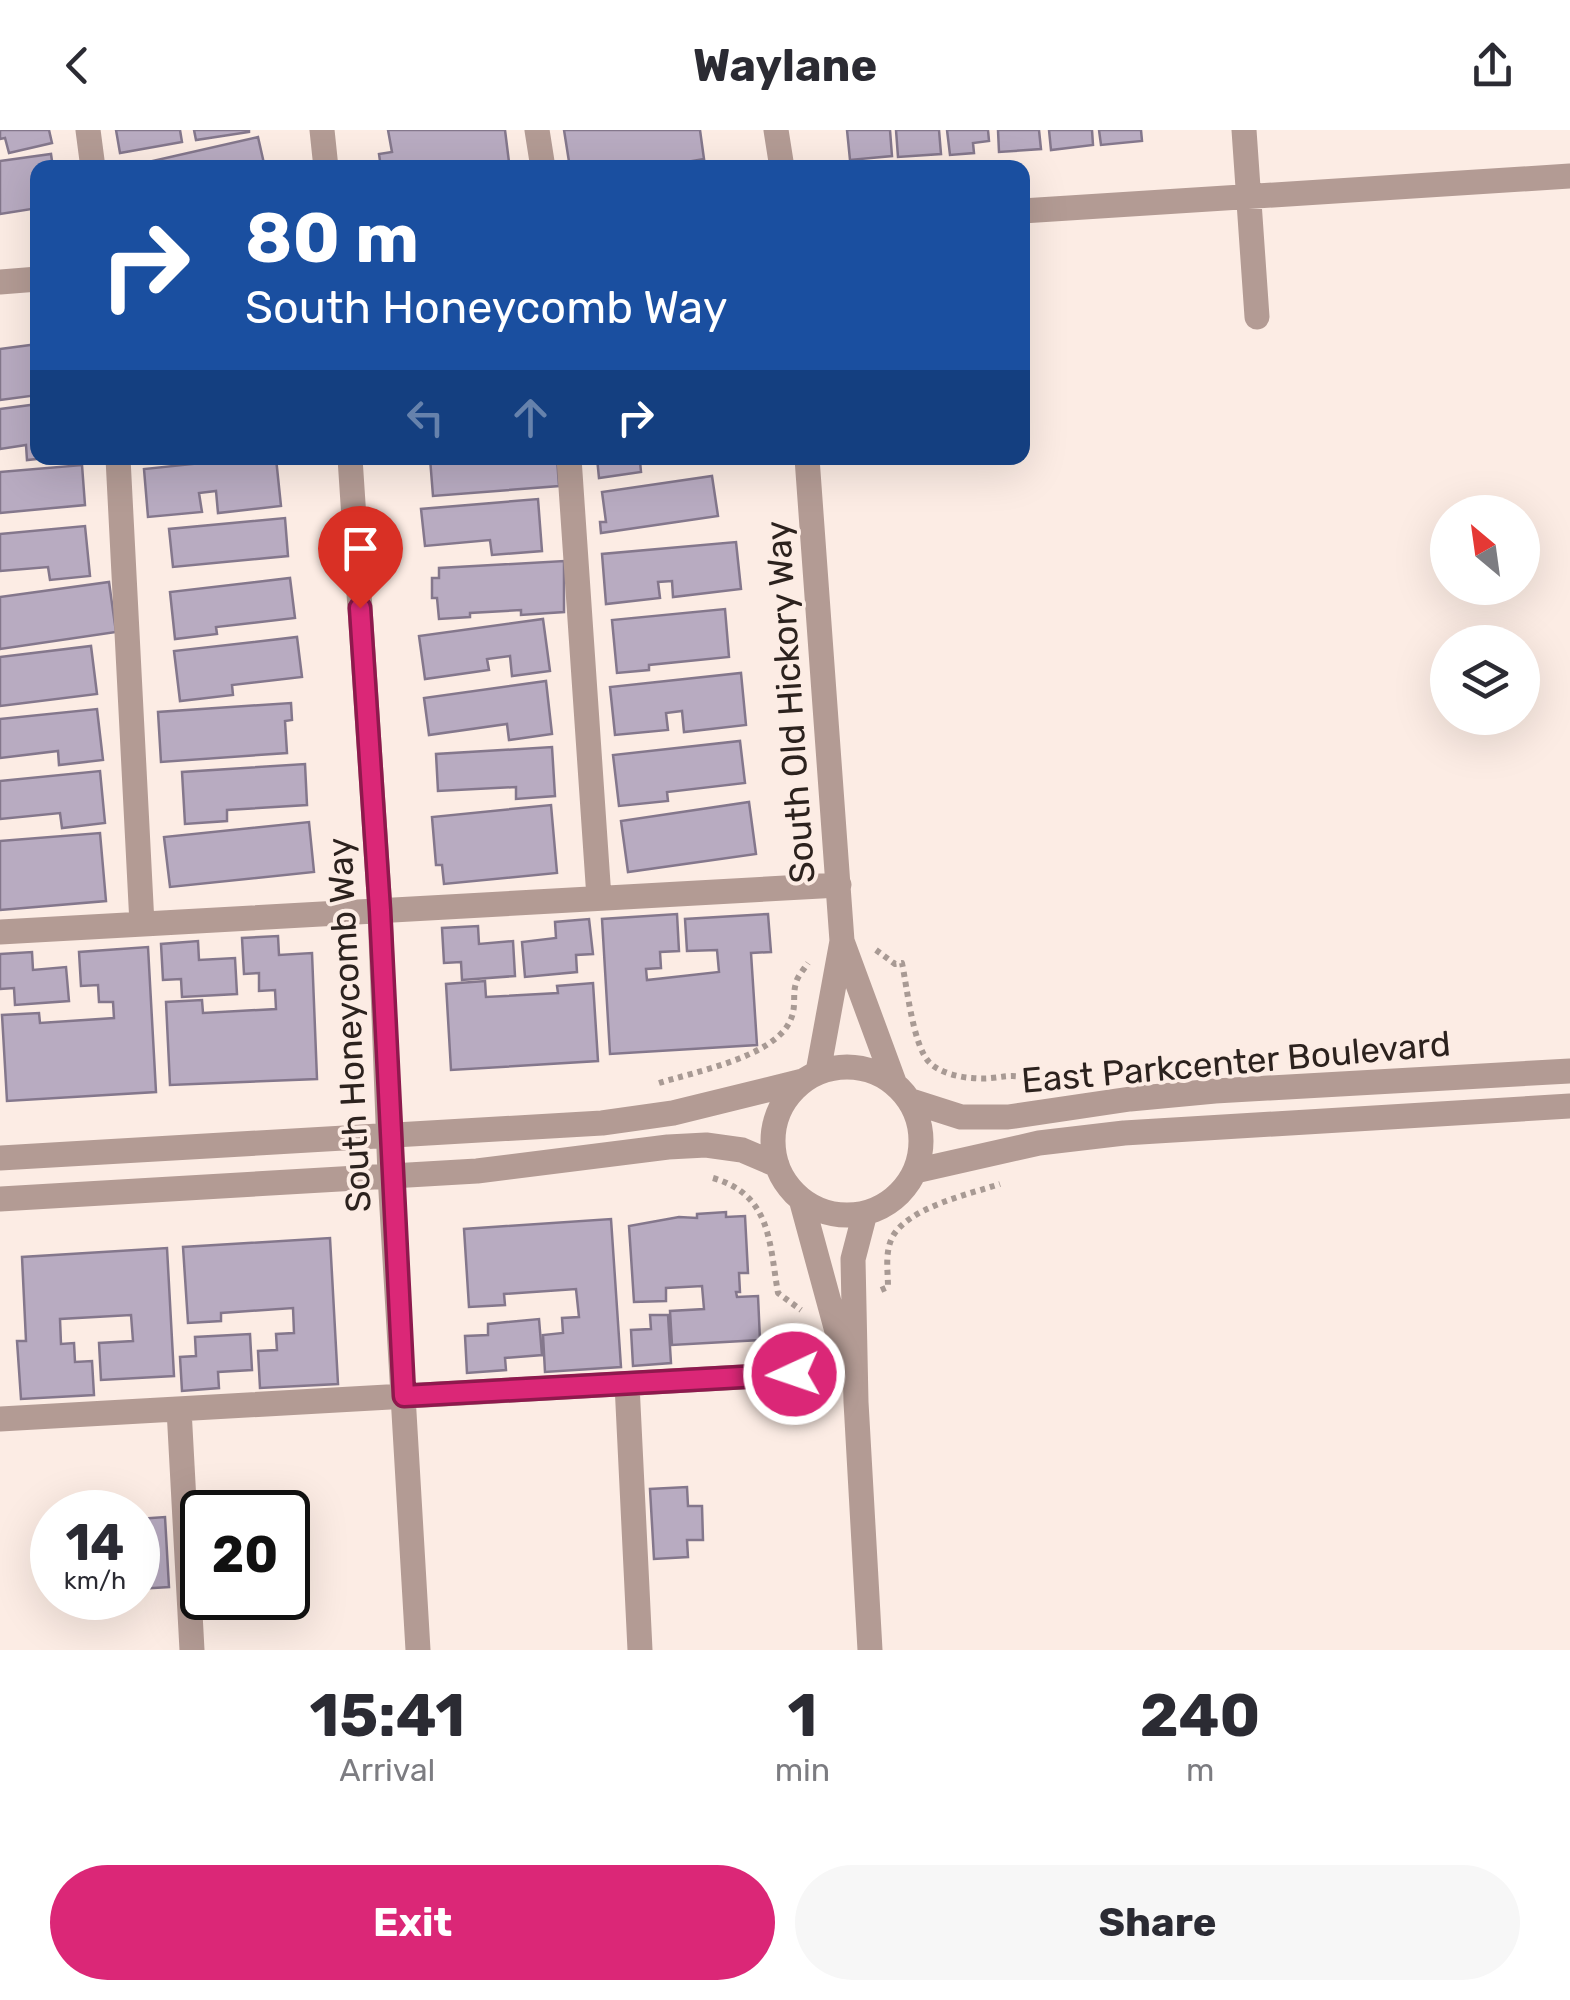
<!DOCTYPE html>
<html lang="en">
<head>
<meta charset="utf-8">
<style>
  :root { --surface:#fff; --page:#f7f7f7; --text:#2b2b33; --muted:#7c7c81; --accent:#db2777 }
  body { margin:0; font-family:Rubik,sans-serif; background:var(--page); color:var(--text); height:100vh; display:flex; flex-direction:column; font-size:38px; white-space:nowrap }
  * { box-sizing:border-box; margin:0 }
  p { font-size:32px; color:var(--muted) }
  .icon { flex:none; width:55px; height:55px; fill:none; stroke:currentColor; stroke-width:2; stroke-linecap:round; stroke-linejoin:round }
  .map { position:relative; height:1520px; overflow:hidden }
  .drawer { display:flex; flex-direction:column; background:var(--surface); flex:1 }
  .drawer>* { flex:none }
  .guide { position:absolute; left:30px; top:30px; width:1000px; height:305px; border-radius:20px; box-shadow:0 10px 40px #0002; background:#1a4fa0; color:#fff; overflow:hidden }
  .needle { width:65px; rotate:331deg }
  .fabs { position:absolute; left:1430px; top:365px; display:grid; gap:20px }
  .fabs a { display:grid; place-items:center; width:110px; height:110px; border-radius:50%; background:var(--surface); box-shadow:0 10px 40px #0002; font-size:50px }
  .speed { position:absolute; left:30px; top:1360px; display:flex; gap:20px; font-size:50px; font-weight:700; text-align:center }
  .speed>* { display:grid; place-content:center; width:130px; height:130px; border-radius:50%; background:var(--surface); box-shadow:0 10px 40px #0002; line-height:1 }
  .speed small { font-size:25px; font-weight:400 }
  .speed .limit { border:5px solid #111; border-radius:15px; background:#fff; color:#111 }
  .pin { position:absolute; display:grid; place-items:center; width:85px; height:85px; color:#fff; margin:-102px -42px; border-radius:50% 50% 50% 0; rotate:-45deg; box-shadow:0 0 10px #0007 }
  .pin .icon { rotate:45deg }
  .me { position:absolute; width:110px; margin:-55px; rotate:267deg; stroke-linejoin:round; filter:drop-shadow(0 0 8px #0008) }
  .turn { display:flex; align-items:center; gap:35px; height:210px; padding:0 50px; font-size:45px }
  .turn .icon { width:130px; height:130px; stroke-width:2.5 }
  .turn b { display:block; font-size:70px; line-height:85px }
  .lanes { display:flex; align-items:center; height:95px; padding:0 50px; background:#0003; justify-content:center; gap:50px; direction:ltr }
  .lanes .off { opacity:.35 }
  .eta { display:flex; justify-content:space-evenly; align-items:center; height:170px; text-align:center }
  .eta b { font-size:60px; font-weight:700; line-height:70px }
  .primary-button { display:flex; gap:20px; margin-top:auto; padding:20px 50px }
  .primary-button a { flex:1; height:115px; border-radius:60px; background:var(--accent); color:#fff; font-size:40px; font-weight:700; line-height:115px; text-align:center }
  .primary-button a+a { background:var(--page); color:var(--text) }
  header { display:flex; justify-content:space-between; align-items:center; height:130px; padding:0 50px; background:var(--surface); font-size:45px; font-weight:700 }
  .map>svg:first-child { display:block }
  .building { fill:#b8abc1; stroke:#84778c; stroke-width:2.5 }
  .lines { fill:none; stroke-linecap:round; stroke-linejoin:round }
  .path { stroke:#a89a94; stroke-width:6; stroke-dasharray:5 5; stroke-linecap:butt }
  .minor { stroke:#b39b94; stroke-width:25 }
  .route-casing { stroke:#8e194d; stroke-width:25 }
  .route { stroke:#db2777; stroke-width:18 }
  .labels { text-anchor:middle; stroke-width:8; stroke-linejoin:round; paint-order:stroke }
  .street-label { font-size:35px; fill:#2c221e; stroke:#fcece4 }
</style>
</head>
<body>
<header><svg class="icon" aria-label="back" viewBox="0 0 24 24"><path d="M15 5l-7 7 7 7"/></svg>Waylane<svg class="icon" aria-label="share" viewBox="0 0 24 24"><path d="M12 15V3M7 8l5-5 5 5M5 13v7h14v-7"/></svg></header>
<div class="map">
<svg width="1570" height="1520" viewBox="0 0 1570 1520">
  <rect width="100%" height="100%" fill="#fcece4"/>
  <path class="building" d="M0,0H49L52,13L9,23L5,8L0,9Z
    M116,0H180L182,12L120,23Z
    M194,0H249V2L196,10Z
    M388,0H505L509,32L474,38H381L379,24L392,22Z
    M564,0H700L704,29L652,38H570Z
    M847,0H890L892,26L850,30Z
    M896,0H939L941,24L898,27Z
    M947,0H988L989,11L973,13L974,23L950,25Z
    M998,0H1039L1041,19L999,22Z
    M1049,0H1092L1093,15L1051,20Z
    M1099,0H1141L1142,11L1101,15Z
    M258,7L265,38H135V35Z
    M51,24L53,38H38V78L0,84V31Z
    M38,214V265L0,270V219Z
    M38,274V328H46L27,330L26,315L0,319V279Z
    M249,328H276L281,376L218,383L216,361L199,363L202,382L148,387L144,339Z
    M430,328H557L559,356L433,366Z
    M597,328H667L640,331L641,342L599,348Z
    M82,335L85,375L0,383V342Z
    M712,346L718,386L601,403L600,392H606L602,362Z
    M538,369L542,421L492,425L490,410L425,416L421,379Z
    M285,388L288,426L173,437L169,399Z
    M85,396L90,446L50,450L48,437L0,441V404Z
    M736,412L741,459L673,467L672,451L658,452L660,468L606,474L602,424Z
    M564,431V482L521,485V480L470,483V487L439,489L437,468H432V448H439V438Z
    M290,448L295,488L216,497L217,504L175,509L170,462Z
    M109,452L116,502L0,519V467Z
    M725,479L729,527L649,535V540L617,543L612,490Z
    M543,489L550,541L512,546L510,526L487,529L489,540L425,549L419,506Z
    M297,507L302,547L232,555L233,565L180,571L174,521Z
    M91,516L97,564L0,576V527Z
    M741,543L746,595L684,602L682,581L666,583L668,600L615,605L610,557Z
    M546,551L552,604L509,610L507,594L429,605L424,568Z
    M291,573L292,590L285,591L287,623L161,632L158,582Z
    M97,579L103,630L59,635L58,621L0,628V589Z
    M740,611L745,653L667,662L668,671L619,676L613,625Z
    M552,617L555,666L516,669V657L438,661L436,624Z
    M305,634L307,675L227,680V691L185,694L182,642Z
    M100,641L105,693L62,698L60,683L0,689V651Z
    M749,672L756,724L628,742L621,691Z
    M551,675L557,743L444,754L442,735H436L432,687Z
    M309,692L314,742L170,757L164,707Z
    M100,703L106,771L0,780V711Z
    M677,784L679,821L660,822L661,838L646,839L647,850L719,842L717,820L687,821L685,789L768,784L771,822L751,823L757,915L610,924L602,789Z
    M589,789L593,824L576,825L577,842L525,847L522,812L556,808L555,792Z
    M478,796L479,814L513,811L515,846L462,850L461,832L444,833L442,798Z
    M278,806L279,825L312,823L317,949L170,955L166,872L202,870L203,883L276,879L275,860L259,861V843L244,844L242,808Z
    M198,811L199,830L235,828L237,864L182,867L181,849L163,850L161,814Z
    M148,817L156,962L7,971L2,885L39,883L40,893L114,888L113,872H99L98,855L81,856L79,822Z
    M32,822L33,840L66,837L69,871L15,875L14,858L0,859V824Z
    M485,851L486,867L558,863L557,856L593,853L598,931L451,940L446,854Z
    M726,1082V1087L745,1086L748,1143H739L740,1162H736L737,1167L758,1166L760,1210L672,1215L670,1181L704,1179L702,1156L666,1158V1171L634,1172L629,1096L679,1087L697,1088V1084Z
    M611,1089L621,1237L545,1242L543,1205L563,1203L562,1188L579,1187L576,1159L504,1164L505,1175L469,1177L464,1099Z
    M330,1108L338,1254L260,1258L258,1221L277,1220L276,1204L294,1203L293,1178L221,1183V1191L188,1193L183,1117Z
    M167,1118L174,1246L101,1250L99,1213L133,1211L131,1185L60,1189L61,1214L74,1213L75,1232L92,1231L94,1265L21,1269L17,1211H26L22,1127Z
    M650,1185H668L671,1233L633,1236L631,1200L651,1199Z
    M539,1189L542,1225L505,1228L506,1240L467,1243L465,1206L488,1205V1194Z
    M250,1204L252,1240L218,1242L219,1258L182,1261L180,1227L196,1226L195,1207Z
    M687,1357L688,1376H702L703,1410H687L688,1427L654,1429L650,1359Z
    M165,1387L169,1457L138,1459V1389Z"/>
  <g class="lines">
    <path class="path" d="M876,820L895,834L902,833C907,857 913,915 929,932C938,942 958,947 972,948C1003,951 1008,939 1041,953
      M659,953C694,942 774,927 790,891C797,877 792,865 796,853C797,847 804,839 808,833
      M713,1048C771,1065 769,1111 778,1163L801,1180
      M881,1160L888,1157C888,1142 885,1125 891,1110C904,1078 970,1064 1000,1054"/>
    <path class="minor" d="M88,0L93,38
      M322,0L326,38
      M537,0L543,38
      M776,0L782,38
      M1244,0L1257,187
      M1022,81L1570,46
      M0,152L38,149
      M118,328L142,794
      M350,328L380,780L390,1045L418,1520
      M569,328L599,768
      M807,328L842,811L818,942
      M0,802L839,755
      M842,811L894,952
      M773 1011a74 74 0 1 1 148 0a74 74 0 1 1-148 0Z
      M911,971L961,987H1008L1130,969L1215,961L1570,941
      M0,1028L602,993L673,983L803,951
      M915,1041L1039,1013L1124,1003L1570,976
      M0,1069L477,1041L668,1017L706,1015L742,1020L777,1035
      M801,1069L847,1238
      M865,1083L853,1129L856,1272L870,1520
      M627,1254L640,1520
      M179,1279L192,1520
      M0,1289L848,1241"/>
  </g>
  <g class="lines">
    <defs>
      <path id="route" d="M360,478L380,780L404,1266L794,1244"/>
    </defs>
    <use href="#route" class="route-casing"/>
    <use href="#route" class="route"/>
  </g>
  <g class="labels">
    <g class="street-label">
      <text transform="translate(790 572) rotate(-94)" y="12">South Old Hickory Way</text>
      <text transform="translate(349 895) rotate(-93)" y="12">South Honeycomb Way</text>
      <text transform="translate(1236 932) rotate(-5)" y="12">East Parkcenter Boulevard</text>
    </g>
  </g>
</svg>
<div class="fabs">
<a><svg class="needle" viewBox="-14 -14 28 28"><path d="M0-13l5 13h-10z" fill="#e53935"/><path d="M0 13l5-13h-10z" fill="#7c7c81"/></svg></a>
<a><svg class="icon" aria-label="layers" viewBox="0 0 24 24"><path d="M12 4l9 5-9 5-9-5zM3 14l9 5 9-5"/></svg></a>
</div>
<div class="speed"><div>14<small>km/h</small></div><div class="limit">20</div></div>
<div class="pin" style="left:360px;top:478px;background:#d93025"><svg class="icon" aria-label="arrive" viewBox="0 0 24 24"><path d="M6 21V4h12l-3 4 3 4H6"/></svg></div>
<svg class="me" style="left:794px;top:1244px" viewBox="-20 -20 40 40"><circle r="17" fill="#db2777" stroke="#fff" stroke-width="3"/><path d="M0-11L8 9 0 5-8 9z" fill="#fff"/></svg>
<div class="guide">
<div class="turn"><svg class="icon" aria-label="right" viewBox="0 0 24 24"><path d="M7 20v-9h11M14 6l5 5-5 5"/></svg><div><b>80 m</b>South Honeycomb Way</div></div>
<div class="lanes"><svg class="icon off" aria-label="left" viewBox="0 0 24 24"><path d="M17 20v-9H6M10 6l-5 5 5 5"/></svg><svg class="icon off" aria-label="ahead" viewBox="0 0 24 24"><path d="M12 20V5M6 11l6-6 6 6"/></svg><svg class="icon" aria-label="right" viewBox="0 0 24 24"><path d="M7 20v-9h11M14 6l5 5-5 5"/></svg></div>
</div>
</div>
<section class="drawer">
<div class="eta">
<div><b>15:41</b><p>Arrival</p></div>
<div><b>1</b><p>min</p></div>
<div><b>240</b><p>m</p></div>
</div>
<div class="primary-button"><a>Exit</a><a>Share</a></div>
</section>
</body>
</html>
